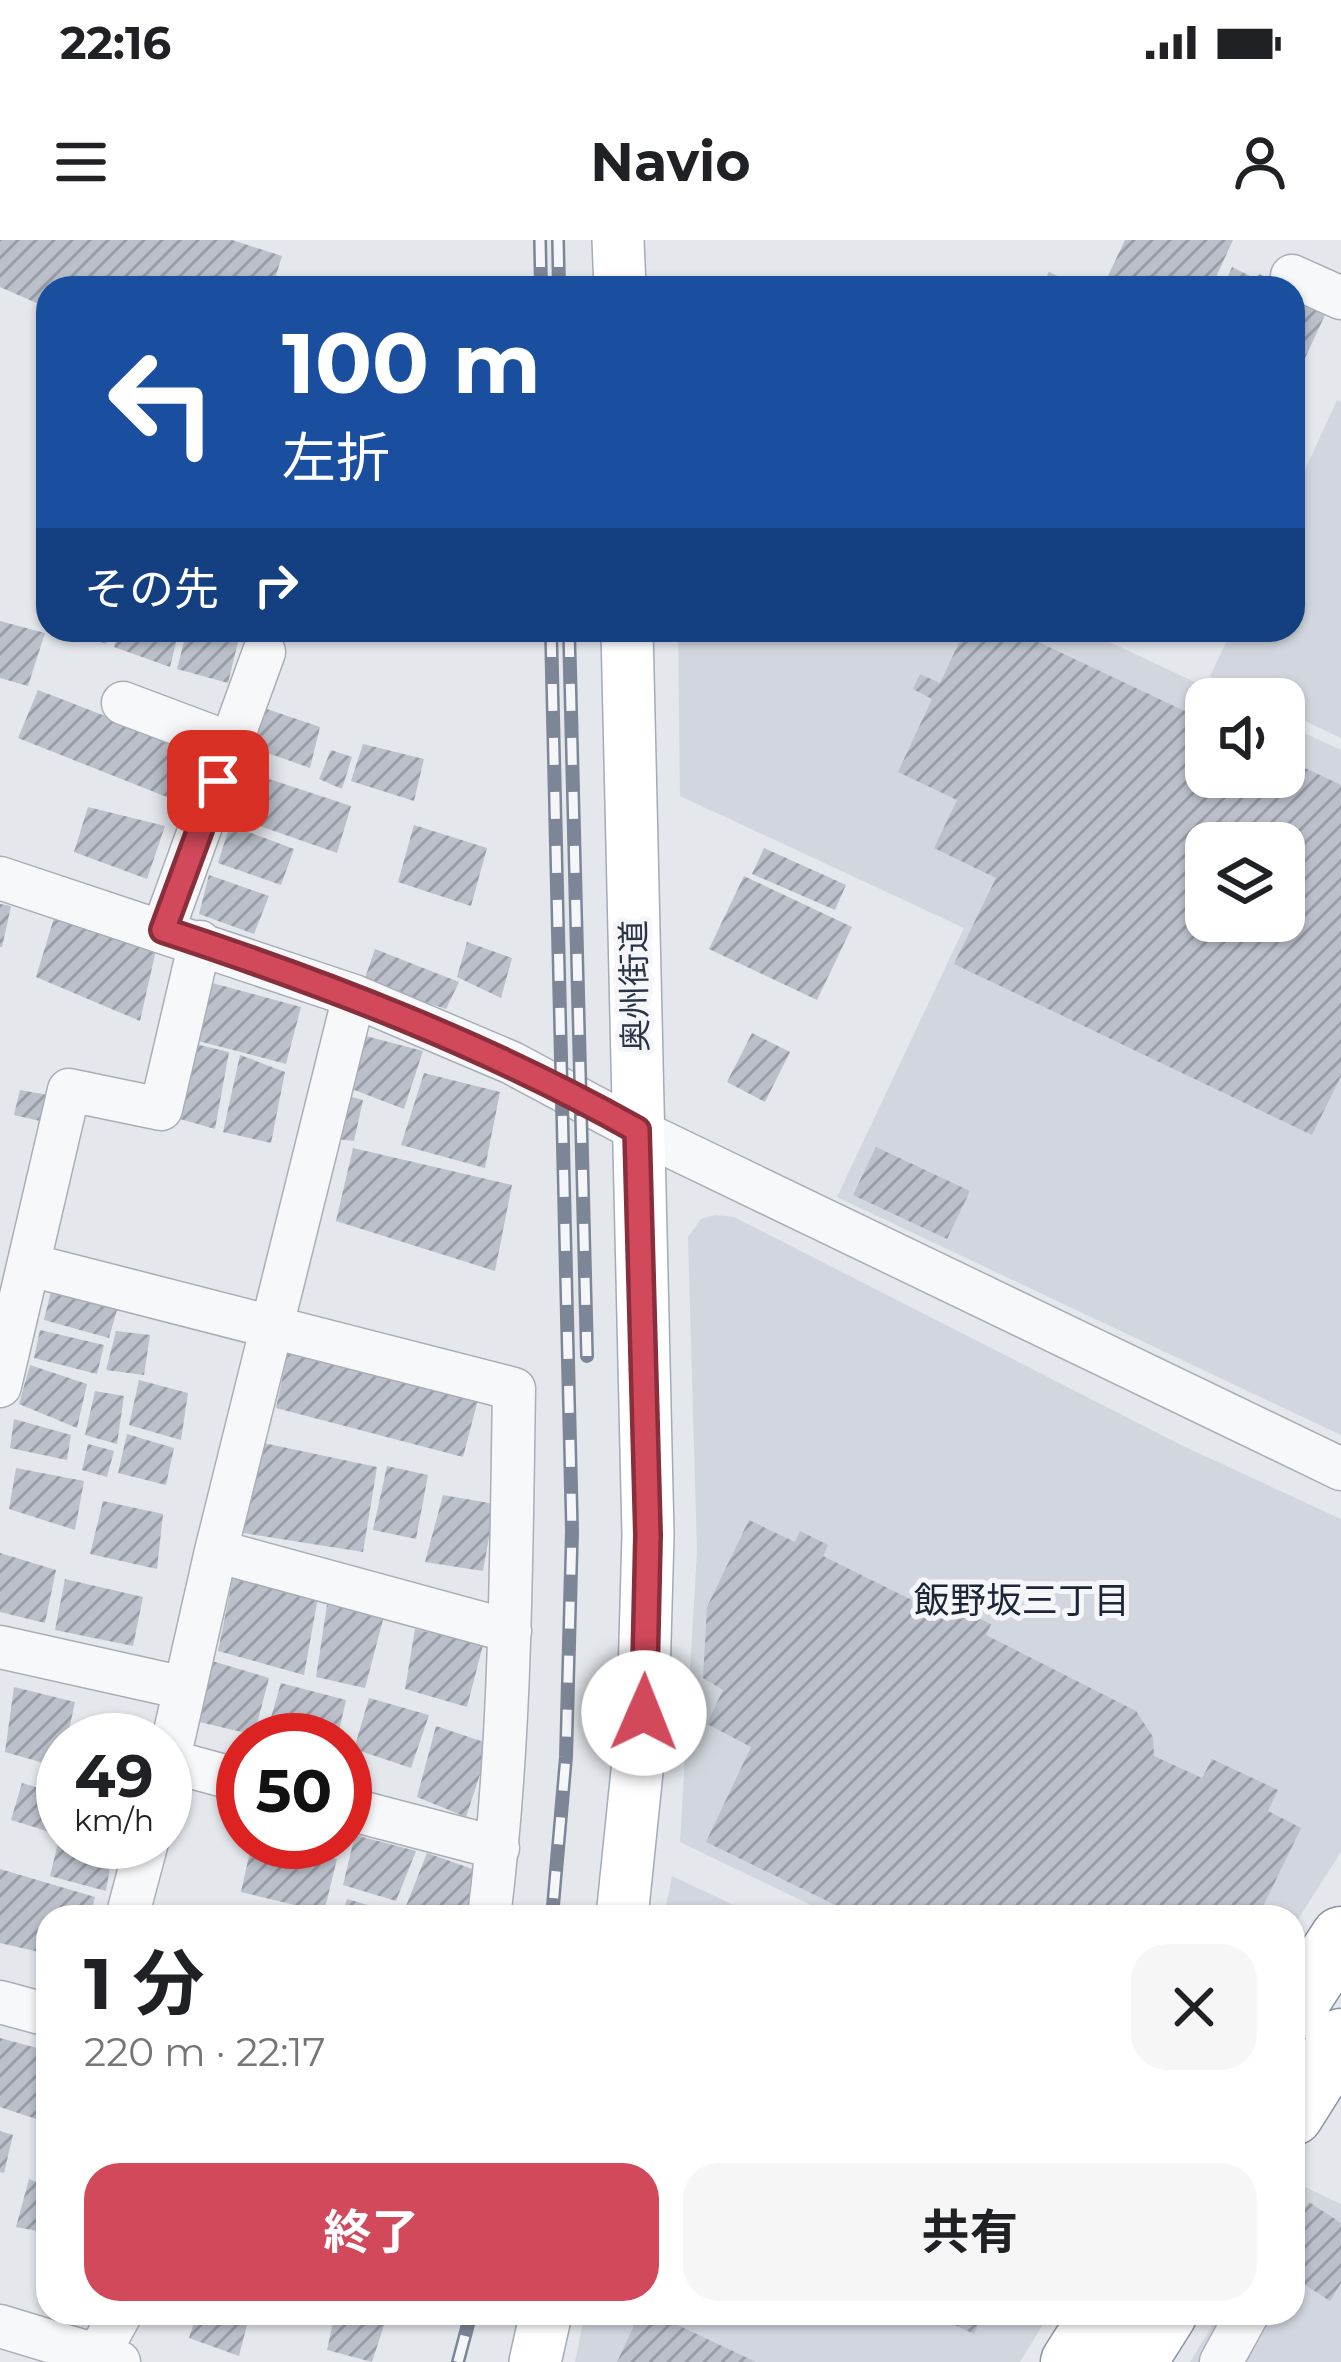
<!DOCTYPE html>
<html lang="ja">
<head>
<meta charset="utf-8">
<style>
  :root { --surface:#fff; --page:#f6f6f6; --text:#202124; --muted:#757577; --accent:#d1495b }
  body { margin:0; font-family:Montserrat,"Noto Sans JP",sans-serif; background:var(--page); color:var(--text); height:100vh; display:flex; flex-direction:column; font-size:45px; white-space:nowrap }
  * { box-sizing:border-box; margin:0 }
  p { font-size:39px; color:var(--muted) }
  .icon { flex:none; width:66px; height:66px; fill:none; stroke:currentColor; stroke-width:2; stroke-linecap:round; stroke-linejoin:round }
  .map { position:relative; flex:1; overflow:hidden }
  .sheet { position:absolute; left:36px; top:1665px; width:1269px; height:420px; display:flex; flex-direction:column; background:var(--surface); border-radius:36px; box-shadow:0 3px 9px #0004 }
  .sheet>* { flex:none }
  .guide { position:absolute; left:36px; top:36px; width:1269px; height:366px; border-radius:36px; box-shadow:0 3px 9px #0004; background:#1a4fa0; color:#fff; overflow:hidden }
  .tools { position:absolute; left:1185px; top:438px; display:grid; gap:24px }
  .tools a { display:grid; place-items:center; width:120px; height:120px; border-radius:24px; background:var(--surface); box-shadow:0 3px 9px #0004; font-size:60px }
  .speed { position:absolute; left:36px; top:1473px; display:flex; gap:24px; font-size:60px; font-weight:700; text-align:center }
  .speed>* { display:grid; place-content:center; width:156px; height:156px; border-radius:50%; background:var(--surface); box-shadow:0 3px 9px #0004; line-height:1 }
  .speed small { font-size:30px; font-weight:400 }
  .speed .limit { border:18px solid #d22; background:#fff; color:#111 }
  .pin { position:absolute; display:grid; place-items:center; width:102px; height:102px; color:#fff; margin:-51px; border-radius:24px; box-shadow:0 6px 18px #0006 }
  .me { position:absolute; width:132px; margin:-66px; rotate:1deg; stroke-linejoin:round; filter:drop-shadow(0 0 9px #0008) }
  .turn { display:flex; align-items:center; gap:42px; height:252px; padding:0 48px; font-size:54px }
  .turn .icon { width:156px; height:156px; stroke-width:2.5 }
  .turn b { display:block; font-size:84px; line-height:102px }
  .then { display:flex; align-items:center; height:114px; padding:0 48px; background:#0003; gap:24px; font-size:45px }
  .round { display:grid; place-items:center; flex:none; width:126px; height:126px; border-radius:36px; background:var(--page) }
  .headline { display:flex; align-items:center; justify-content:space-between; height:204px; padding:0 48px }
  h1 { font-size:72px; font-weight:700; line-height:90px }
  .button { display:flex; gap:24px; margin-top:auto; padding:24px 48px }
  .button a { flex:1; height:138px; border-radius:36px; background:var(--accent); color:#fff; font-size:48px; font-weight:700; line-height:138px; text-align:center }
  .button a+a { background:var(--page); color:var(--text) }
  .status { display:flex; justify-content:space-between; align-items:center; height:84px; padding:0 60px; background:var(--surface); direction:ltr }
  .status svg { height:33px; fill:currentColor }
  header { display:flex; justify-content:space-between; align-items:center; height:156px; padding:0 48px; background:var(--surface); font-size:54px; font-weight:700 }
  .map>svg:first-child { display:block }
  .built { fill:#d2d6de; fill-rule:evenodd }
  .building { fill:url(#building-hatch); fill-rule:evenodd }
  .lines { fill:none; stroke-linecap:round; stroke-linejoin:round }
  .minor-casing { stroke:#a9aeb7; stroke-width:45 }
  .major-casing { stroke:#a3abb8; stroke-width:54 }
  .highway-casing { stroke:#8b94a3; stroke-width:63 }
  .minor { stroke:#f7f8fa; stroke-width:42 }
  .major { stroke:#fff; stroke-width:51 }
  .highway { stroke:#fff; stroke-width:60 }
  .rail-casing { stroke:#7d8696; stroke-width:14 }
  .rail { stroke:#f4f6f9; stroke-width:9; stroke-dasharray:27; stroke-linecap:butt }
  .route-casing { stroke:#882f3b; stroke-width:30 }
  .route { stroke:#d1495b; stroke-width:21 }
  .labels { text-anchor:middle; stroke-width:10; stroke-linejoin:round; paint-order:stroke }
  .street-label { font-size:33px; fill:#2b3445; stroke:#f4f6f9 }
  .neighbourhood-label { font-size:36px; fill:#1d2536; stroke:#f4f6f9 }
</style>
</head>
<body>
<div class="status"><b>22:16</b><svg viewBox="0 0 49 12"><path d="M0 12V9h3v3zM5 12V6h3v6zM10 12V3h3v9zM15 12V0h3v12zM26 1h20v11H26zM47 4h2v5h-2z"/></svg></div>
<header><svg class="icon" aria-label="menu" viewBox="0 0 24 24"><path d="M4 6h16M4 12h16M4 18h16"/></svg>Navio<svg class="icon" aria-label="person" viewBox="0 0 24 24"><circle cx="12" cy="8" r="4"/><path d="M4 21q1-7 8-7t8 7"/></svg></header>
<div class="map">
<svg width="1341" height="2122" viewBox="0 0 1341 2122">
  <defs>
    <pattern id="building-hatch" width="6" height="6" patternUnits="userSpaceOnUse" patternTransform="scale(3)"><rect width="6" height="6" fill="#bbc0ca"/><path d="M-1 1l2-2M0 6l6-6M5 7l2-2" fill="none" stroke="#989da6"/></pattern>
  </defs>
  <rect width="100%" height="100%" fill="#e4e7ec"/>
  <path class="built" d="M1337,160L1341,162V498L1284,471V459H1258L1210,436L1232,390H1293V256Z
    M678,390H1084L1231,459H1206V537H1284V484L1341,510V1195L837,957L964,688L680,556ZM1206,603H1284V681H1206Z
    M715,975L734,977L1183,1206L1341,1279V1612L1293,1687V1677H836L680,1602L697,1311L688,997L701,979Z
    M672,1636L759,1677H664Z
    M1299,1944L1341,1964V2122H1190L1220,2073H1293V1954Z
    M585,2073H1050L1020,2122H575Z"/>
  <path class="building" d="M0,0H232L282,16L272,48H48V68L0,47Z
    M1125,0H1233L1211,48H1123L1106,40Z
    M1232,27L1256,39L1259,34L1281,44L1279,48H1223Z
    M1049,32L1082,48H1041Z
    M1293,59L1325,75L1300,129L1293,127Z
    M0,381L45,393L28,446L0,438Z
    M68,390H110L106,404Z
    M120,390H179L170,427L114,407Z
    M187,390L238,402L228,443L177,429Z
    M965,390H1013L1206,481V537H1284V518L1341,545V836L1312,895L954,724L996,638L934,608L957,560L898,532L932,459L913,449L920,434L940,443ZM1206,603H1284V681H1206Z
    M38,450L196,511L177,561L18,498Z
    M264,468L320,487L310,528L251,507Z
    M363,504L424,519L414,561L351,541Z
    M331,510L352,517L342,549L319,539Z
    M242,530L351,566L337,613L228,575Z
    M88,567L165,586L147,639L74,612Z
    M230,585L294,609L281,645L218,623Z
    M414,585L487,608L471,666L398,642Z
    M764,608L846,645L835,670L752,634Z
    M209,635L269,656L254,694L199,674Z
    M744,636L852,687L817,760L709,709Z
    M0,664L11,666L2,707H0Z
    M58,665L158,701L140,781L36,737Z
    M467,702L512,718L501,758L457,737Z
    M375,709L459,742L446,769L364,741Z
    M201,740L301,767L286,824L187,798Z
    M752,793L790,812L765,862L727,842Z
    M362,795L423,811L404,869L344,846Z
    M187,802L229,812L215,889L173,877Z
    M240,815L285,832L271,903L223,892Z
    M424,833L500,852L485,928L401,905Z
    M20,850L48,855L44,882L14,875Z
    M337,853L363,860L354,901L327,898Z
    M876,907L970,951L947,999L853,955Z
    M353,908L512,945L495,1031L336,981Z
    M51,1051L118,1066L109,1098L44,1080Z
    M40,1090L104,1105L97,1134L34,1118Z
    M116,1091L150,1095L144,1135L106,1130Z
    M289,1107L480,1152L463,1217L276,1168Z
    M30,1125L87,1144L77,1188L19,1164Z
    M139,1140L188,1153L181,1200L129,1185Z
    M95,1151L124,1156L117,1204L85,1195Z
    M14,1179L71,1195L67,1220L10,1208Z
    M127,1194L174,1208L166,1245L118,1233Z
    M254,1201L377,1227L363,1312L231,1291Z
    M88,1204L114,1211L107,1237L82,1230Z
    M387,1226L428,1235L416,1299L373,1290Z
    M16,1228L84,1241L75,1290L9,1269Z
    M443,1255L495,1264L483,1331L425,1322Z
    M103,1261L163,1274L157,1329L90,1314Z
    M749,1280L795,1302L800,1291L828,1305L823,1316L930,1369L936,1357L991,1384L986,1395L1136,1471L1153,1497L1154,1516L1202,1538L1212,1519L1278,1550L1268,1571L1301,1588L1258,1677H860L706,1602L751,1507L707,1484L723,1450L703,1438L707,1367Z
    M0,1313L56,1330L45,1383L0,1372Z
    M233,1337L318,1357L304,1435L218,1411Z
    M65,1339L143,1357L133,1406L55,1390Z
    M327,1365L384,1376L365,1448L316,1437Z
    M415,1389L483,1405L467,1467L405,1449Z
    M202,1418L269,1438L254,1495L187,1479Z
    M281,1443L346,1460L337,1500H286L266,1495Z
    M14,1447L75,1462L67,1500H63L61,1528L5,1512Z
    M369,1458L429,1475L411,1528L354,1509Z
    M436,1486L490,1504L466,1577L417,1557Z
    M22,1543L63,1555V1596L11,1580Z
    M355,1595L416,1611L396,1661L343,1645Z
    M252,1602H271L337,1619L324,1672L241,1652Z
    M58,1603L112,1615L106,1651L50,1636Z
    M427,1613L478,1631L468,1677H433L406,1666Z
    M0,1629L95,1657L90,1677H48V1714L0,1703Z
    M347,1659L406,1676V1677H341Z
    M0,1798L48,1811L45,1882L0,1867Z
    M0,1891L13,1895L4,1933L0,1932Z
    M29,1939L48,1947V1993L16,1987Z
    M1309,1962L1341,1983V2043L1330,2061L1293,2037V1986Z
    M197,2073H235L249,2077L239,2116L189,2098Z
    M335,2073H388L372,2122L327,2110Z
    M640,2073H652L756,2122H617Z
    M929,2073H984L974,2094Z"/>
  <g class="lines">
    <defs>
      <path id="minor" d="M1292,36L1341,58
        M123,463L232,504
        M0,638L354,756L512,823L637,890L1341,1229
        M163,690L264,412
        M30,1025L514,1149C511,1325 511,1502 489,1677
        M0,1146L69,850L161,869L200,702
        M216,1311L510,1391
        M0,1407L184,1448
        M169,1521L243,1541
        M165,1536L216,1311L354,756
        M345,1568L498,1608
        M127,1677L147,1602
        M0,1762L48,1775
        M0,2086L119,2122
        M94,2122L121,2073
        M1221,2122L1248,2073"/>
      <path id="major" d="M618,0L620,48
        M622,1677L643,1473L648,1295L627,390
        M535,2122L546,2073"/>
      <path id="highway" d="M1293,1771L1341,1697
        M1293,1875L1341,1799
        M1071,2122L1102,2073
        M1136,2122L1167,2073"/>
    </defs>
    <use href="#minor" class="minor-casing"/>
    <use href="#major" class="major-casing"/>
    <use href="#highway" class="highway-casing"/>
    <use href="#minor" class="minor"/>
    <use href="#major" class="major"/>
    <use href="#highway" class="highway"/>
    <defs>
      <path id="rail" d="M540,0L541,48
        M558,0L559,48
        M551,390L572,1291L566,1517L552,1677
        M569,390L587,1116
        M458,2122L471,2073"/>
    </defs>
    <use href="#rail" class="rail-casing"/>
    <use href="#rail" class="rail"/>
  </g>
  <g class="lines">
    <defs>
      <path id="route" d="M218,541L163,690C327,744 486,805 637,890L648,1295L644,1473"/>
    </defs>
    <use href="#route" class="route-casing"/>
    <use href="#route" class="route"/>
  </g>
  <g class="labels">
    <g class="street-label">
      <text transform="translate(634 746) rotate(-91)" y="12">奥州街道</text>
    </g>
    <g class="neighbourhood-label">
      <text x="1022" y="1373">飯野坂三丁目</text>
    </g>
  </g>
</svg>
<div class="tools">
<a><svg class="icon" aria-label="sound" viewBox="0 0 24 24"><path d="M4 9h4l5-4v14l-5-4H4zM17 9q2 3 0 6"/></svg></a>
<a><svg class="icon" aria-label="layers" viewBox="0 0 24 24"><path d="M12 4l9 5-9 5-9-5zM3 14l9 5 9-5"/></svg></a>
</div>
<div class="speed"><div>49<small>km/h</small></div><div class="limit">50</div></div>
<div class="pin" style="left:218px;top:541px;background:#d93025"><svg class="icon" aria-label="arrive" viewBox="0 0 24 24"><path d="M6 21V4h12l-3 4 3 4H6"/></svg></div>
<svg class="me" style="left:644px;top:1473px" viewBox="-20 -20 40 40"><circle r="19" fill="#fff"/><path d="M0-13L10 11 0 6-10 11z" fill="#d1495b"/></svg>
<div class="guide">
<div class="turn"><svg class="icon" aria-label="left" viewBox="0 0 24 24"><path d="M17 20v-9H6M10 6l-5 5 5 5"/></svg><div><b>100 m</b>左折</div></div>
<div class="then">その先<svg class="icon" aria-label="right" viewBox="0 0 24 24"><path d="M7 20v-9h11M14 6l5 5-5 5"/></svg></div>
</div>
<section class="sheet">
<div class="headline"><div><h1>1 分</h1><p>220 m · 22:17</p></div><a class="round"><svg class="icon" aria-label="close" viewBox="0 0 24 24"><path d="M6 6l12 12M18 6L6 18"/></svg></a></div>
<div class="button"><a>終了</a><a>共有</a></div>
</section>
</div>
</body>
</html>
